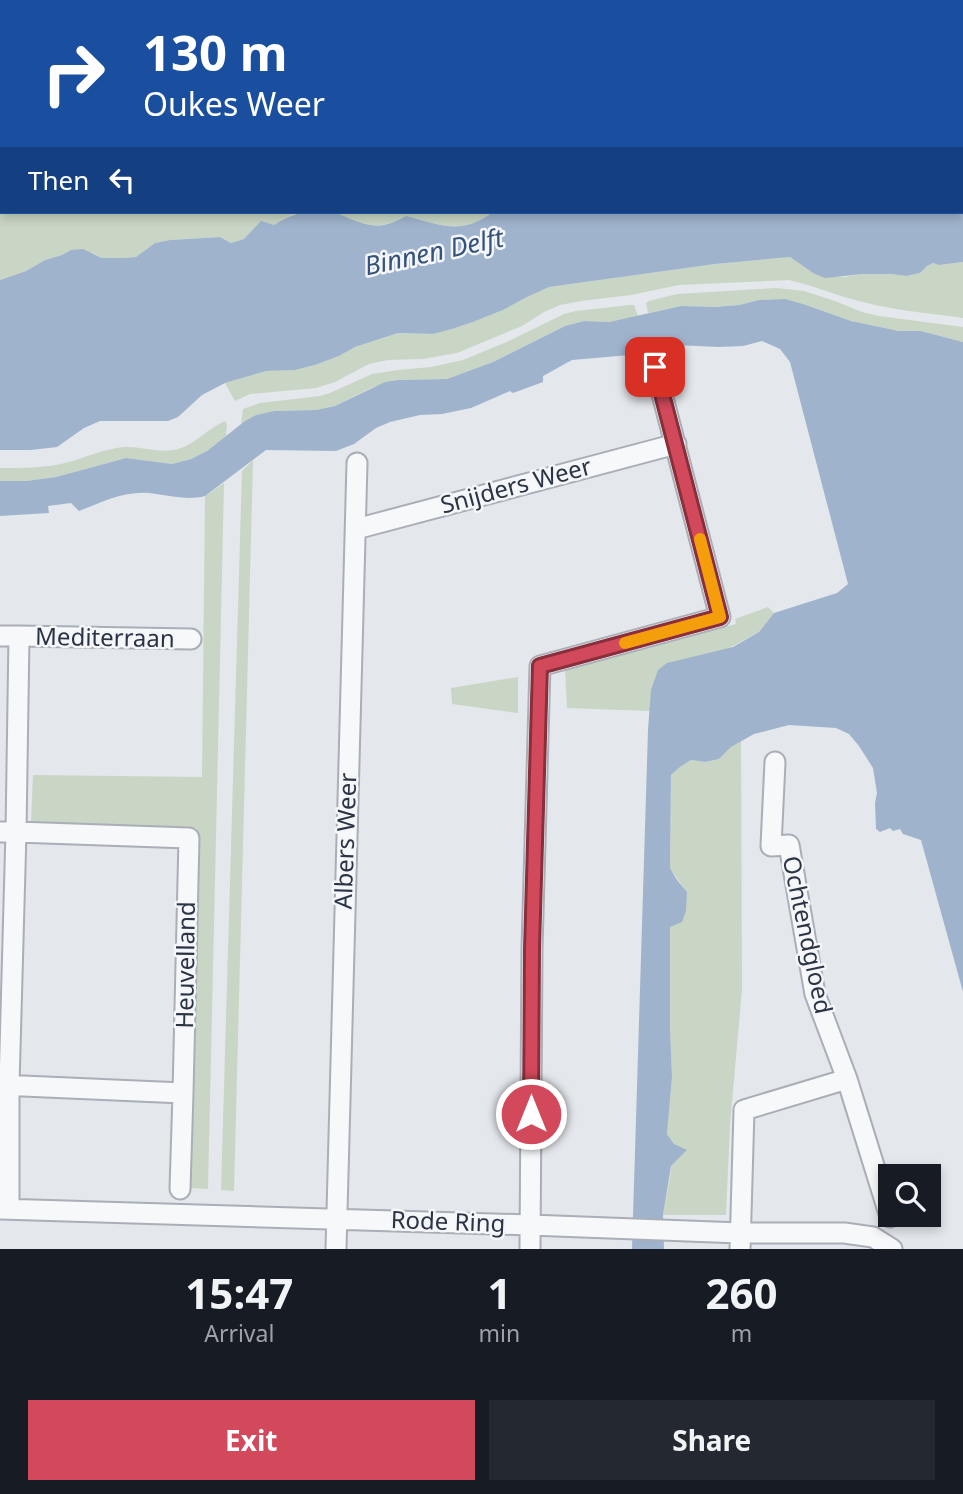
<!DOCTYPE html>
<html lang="en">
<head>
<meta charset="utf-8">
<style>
  :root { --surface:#171b24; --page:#242831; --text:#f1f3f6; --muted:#9ea1a6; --accent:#d1495b }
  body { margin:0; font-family:"Noto Sans",sans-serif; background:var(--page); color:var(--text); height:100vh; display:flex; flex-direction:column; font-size:26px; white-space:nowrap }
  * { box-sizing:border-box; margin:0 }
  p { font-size:23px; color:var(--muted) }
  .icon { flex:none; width:38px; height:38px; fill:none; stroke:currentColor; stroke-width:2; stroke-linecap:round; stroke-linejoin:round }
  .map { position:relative; height:1249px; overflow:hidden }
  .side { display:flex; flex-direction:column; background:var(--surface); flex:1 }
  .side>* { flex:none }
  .hud { position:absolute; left:0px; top:0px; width:964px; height:214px; box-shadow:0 4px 10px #0003; background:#1a4fa0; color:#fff; overflow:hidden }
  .tools { position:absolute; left:878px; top:1164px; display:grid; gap:14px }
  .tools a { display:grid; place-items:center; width:63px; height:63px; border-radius:0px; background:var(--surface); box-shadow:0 4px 10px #0003; font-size:35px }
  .pin { position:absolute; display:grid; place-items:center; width:60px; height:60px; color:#fff; margin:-30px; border-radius:14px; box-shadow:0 4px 10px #0006 }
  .me { position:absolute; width:77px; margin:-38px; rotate:0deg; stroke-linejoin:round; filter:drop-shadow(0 0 5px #0008) }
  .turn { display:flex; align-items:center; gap:24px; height:147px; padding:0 28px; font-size:32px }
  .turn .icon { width:91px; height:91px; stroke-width:2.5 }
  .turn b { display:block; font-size:49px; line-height:60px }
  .then { display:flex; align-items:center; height:66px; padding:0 28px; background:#0003; gap:14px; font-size:26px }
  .eta { display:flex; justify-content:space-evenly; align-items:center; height:119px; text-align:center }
  .eta b { font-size:42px; font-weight:700; line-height:49px }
  .cta { display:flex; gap:14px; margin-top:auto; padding:14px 28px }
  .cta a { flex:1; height:80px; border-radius:0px; background:var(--accent); color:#fff; font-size:28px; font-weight:700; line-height:80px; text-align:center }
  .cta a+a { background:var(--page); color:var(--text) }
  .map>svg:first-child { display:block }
  .green { fill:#c9d6c5 }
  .water { fill:#9fb4cc }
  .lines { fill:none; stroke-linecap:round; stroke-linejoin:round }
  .minor-casing { stroke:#a9aeb7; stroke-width:23 }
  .minor { stroke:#f7f8fa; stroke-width:19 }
  .route-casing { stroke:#882f3b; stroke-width:18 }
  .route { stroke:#d1495b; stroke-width:12 }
  .slow { stroke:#f59e0b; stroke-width:12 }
  .labels { text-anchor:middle; stroke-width:5; stroke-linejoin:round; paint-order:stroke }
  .street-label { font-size:24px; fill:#2b3445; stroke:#f4f6f9 }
  .water-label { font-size:26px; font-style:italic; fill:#34527a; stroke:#f4f6f9 }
</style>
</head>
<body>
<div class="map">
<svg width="963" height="1249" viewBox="0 0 963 1249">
  <rect width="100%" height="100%" fill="#e4e7ec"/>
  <path class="green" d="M0,0H58V2H2V212H301L292,215L274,225L261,222L244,239L231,243L220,237L170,240L155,243L136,257L124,258H102L93,253L71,250L62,255L45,260L26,271L0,280Z
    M73,0H534V2H73Z
    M550,0H803V2H550Z
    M823,0H963V159L962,2H823Z
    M332,212H493C461,236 441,225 406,216C376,233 362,224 332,212Z
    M790,257L813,273L843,277L863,274H891L908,276L920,273L927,266L933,263L939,265L963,262V318C931,313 898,311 867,303C840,297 815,286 789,280L679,285L631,295L581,301L560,305L544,312L522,326L457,353L423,359L388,360L369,364L335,382L316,388L250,394L235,401L225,383L266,371L295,370L315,365L339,356L355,347L398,333L433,334L452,329L473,322L503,310L525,298L549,287L715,264Z
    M776,288L804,291L835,301L862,312L879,316L963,327V342L921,331H899L851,321L806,305L759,300L739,305L715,307L681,306L648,313L646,303L649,301L677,294Z
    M630,305H634L638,316L609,322L584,321L565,326L493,362L447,379L399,380L373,387L335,406L316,410L274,411L256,415L241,424L243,409L260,403L320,396L330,393L372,374L398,370L431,367L463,360L509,341L564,314L576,311Z
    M225,421L227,424L226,436L207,451L191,459L172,464L126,458L56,477L26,481H0V468C22,468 44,468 65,463C85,458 103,449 124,447C142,446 160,454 178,449C196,444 208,428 225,421Z
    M253,460L234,1191L221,1190L242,471Z
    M224,483L208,1189L189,1188L197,828L31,823L33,775L202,777L205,496Z
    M768,607L774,613L759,632L651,690L650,711L567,708L565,669L736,624L735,619Z
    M518,677V713L452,704L451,688Z
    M741,741L742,989L730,1125L726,1215H663L670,1177L674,1144L667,1134L672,1077L670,1027V926L687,893L670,868L671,775L680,767L691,760L705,762L719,759L731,747Z"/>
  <path class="water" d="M963,159V262L939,265L933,263L927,266L920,273L907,276L891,274H863L825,278L813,273L790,257L715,264L549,287L525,298L503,310L473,322L452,329L433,334L398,333L355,347L339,356L315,365L295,370L266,371L225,383L202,395L178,417L168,421H100L84,428L57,447L31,450H0V280L26,271L45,260L62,255L71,250L83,249L102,258H124L136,257L155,243L170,240L220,237L231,243L244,239L261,221L274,225C292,214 311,207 333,212C338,213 343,216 348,218C373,228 383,229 406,216C441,225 461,236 493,212H962Z
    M785,299L806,305L851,321L899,331H921L963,342V992L921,840L903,834L900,829L893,831L890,828L880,832L876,829L875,803L877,793L873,768L859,746L849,734L836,728L789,725L754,734L731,747L719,759L705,762L691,760L680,767L671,775L670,868L677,880L687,892L686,911L682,922L670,927V1027L672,1077L667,1134L674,1144L687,1150L671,1166L663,1215L664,1249H632L648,730L651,690L658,670L667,663L733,647L759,632L774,613L837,593L848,584L790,362L780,349L762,341L743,346L719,347L653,344L630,355L572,360L543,376V382L513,393L510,391L471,408L442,414L420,415L390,422L376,428L354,444L336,451L266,450L205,496C186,501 169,495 149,493C124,491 102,502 79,511L71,503L48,506L49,513L0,516V481H26L56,477L126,458L172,464L191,459L207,451L245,421L256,415L274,411L316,410L335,406L385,382L399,380L447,379L493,362L565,326L584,321L609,322L681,306L715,307L739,305L759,300Z"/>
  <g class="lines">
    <defs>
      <path id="minor" d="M356,529L676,444
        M0,636H19L16,832L189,838L183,1093
        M19,636L191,639
        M0,832H16L9,1085V1209
        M847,1079L890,1217
        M0,1085L183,1093L180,1189
        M0,1209L530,1225L740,1233H844L873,1237L892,1249
        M336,1249L357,463
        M530,1249L532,949L540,666L720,617L655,367
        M740,1249L744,1110L847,1079L815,994L789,845L771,846L775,762"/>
    </defs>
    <use href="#minor" class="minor-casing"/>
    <use href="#minor" class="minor"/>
  </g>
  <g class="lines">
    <defs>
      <path id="route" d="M531,1114L532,949L540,666L720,617L655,367"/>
    </defs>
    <use href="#route" class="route-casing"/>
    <use href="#route" class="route"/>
    <path class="slow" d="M625,643L720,617L700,539"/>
  </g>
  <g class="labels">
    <g class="street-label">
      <text transform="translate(516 486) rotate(-15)" y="8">Snijders Weer</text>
      <text transform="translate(105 638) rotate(1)" y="8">Mediterraan</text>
      <text transform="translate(346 841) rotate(-88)" y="8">Albers Weer</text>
      <text transform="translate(807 935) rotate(78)" y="8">Ochtendgloed</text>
      <text transform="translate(186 965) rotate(-89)" y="8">Heuvelland</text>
      <text transform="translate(448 1222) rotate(2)" y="8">Rode Ring</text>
    </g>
    <g class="water-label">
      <text transform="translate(434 252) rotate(-12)" y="9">Binnen Delft</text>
    </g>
  </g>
</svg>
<div class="tools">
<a><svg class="icon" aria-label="search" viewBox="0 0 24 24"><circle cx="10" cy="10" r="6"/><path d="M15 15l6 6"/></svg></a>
</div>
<div class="pin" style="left:655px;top:367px;background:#d93025"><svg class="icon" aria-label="arrive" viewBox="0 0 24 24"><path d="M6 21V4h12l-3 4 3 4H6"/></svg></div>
<svg class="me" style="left:531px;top:1114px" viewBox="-20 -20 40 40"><circle r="17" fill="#d1495b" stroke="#fff" stroke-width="3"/><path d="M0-11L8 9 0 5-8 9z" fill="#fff"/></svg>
<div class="hud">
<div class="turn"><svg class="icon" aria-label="right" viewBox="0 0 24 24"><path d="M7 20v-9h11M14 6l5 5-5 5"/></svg><div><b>130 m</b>Oukes Weer</div></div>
<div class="then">Then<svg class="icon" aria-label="left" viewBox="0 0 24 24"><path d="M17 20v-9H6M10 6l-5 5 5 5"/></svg></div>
</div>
</div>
<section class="side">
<div class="eta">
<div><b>15:47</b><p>Arrival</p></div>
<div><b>1</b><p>min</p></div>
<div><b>260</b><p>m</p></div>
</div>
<div class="cta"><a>Exit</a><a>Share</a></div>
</section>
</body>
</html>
